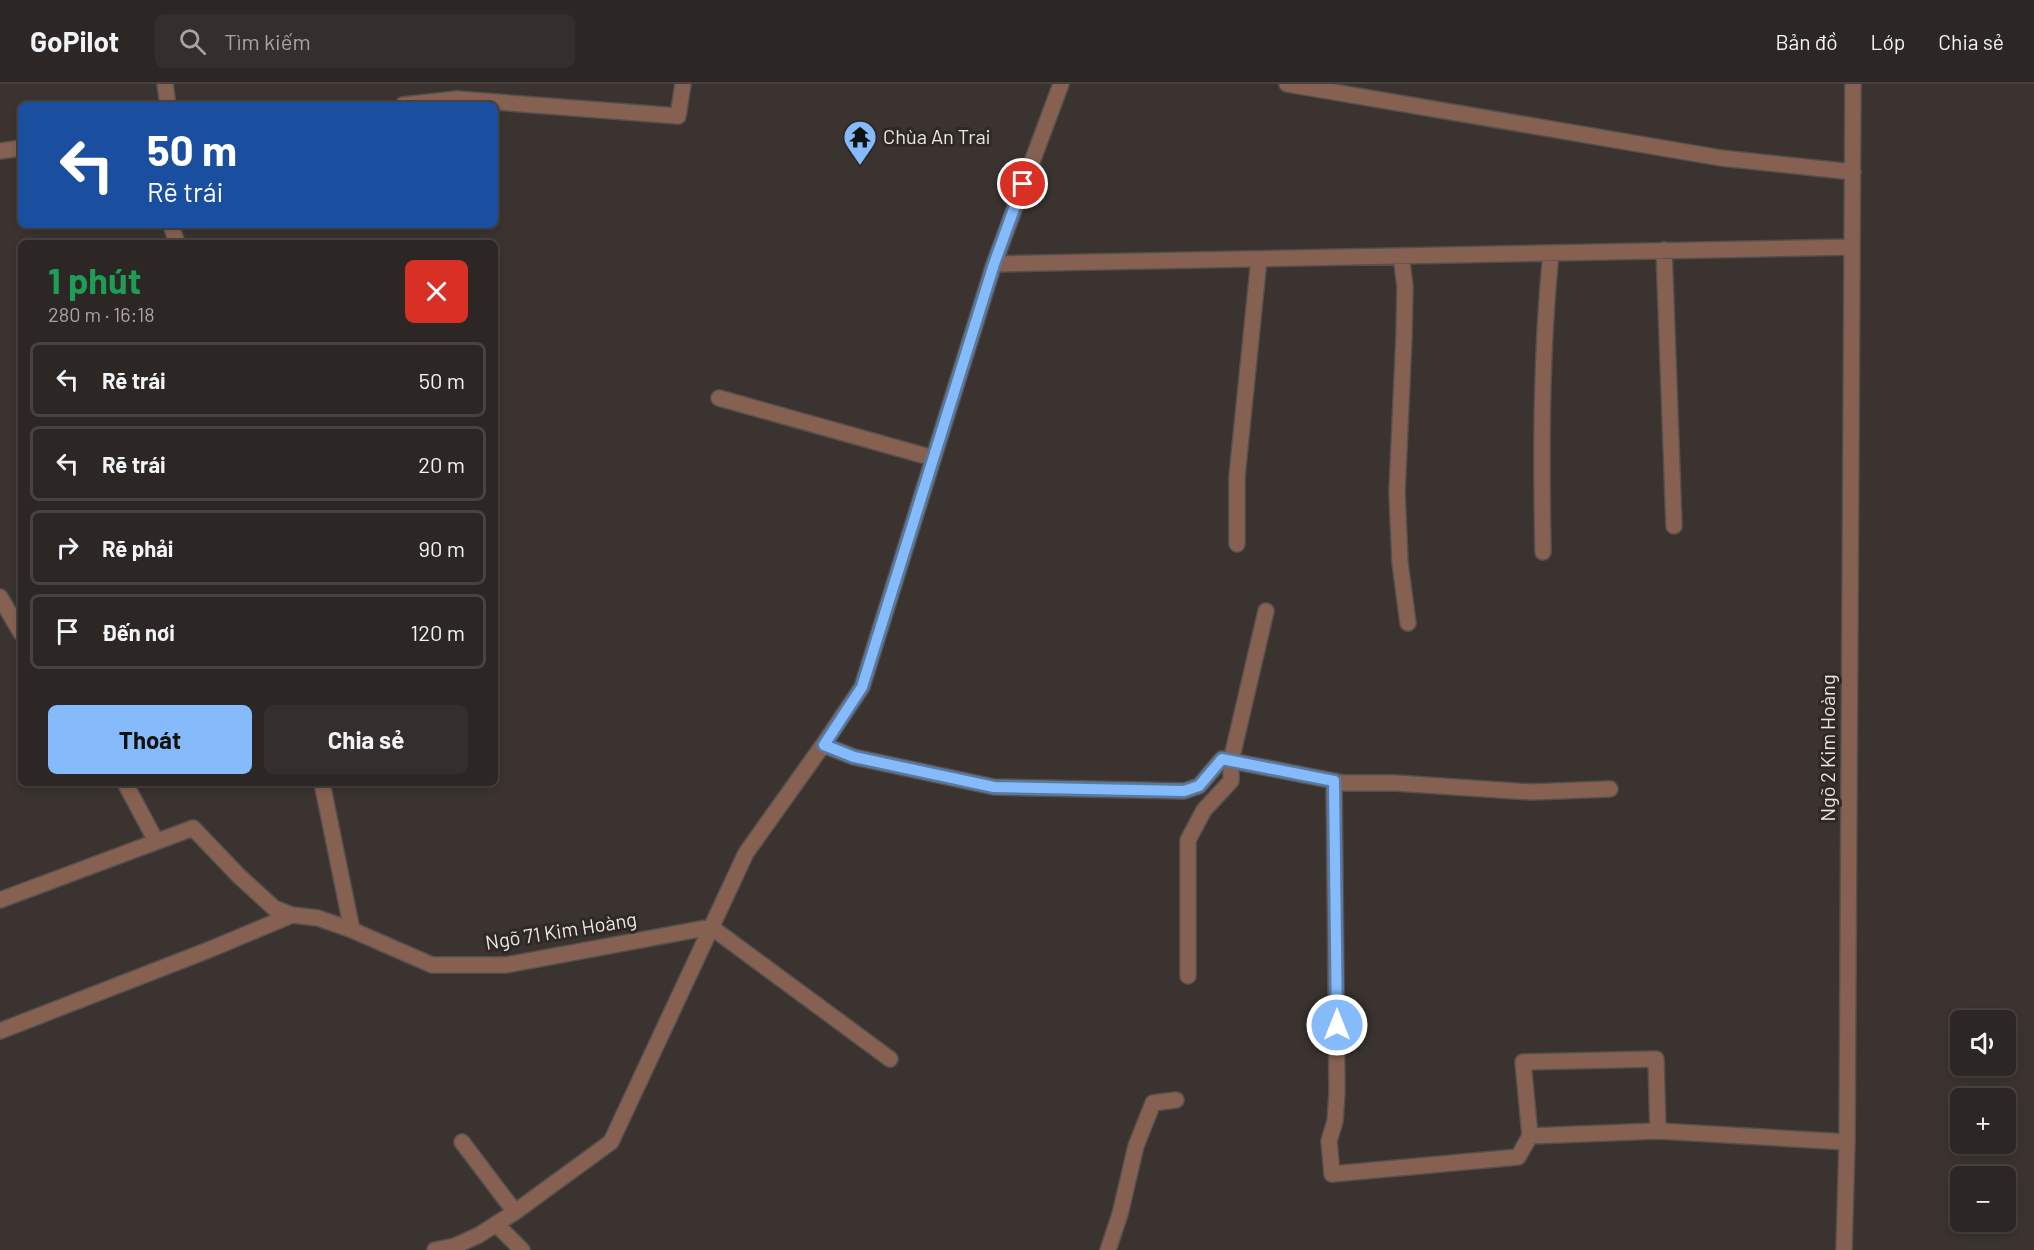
<!DOCTYPE html>
<html lang="vi">
<head>
<meta charset="utf-8">
<style>
  :root { --surface:#2c2624; --page:#342e2c; --text:#f1f3f6; --muted:#a6a5a6; --line:#484341; --accent:#86bbfb }
  body { margin:0; font-family:Barlow,sans-serif; background:var(--page); color:var(--text); height:100vh; display:flex; flex-direction:column; font-size:22px; white-space:nowrap }
  * { box-sizing:border-box; margin:0 }
  p { font-size:20px; color:var(--muted) }
  .icon { flex:none; width:33px; height:33px; fill:none; stroke:currentColor; stroke-width:2; stroke-linecap:round; stroke-linejoin:round }
  .map { position:relative; flex:1; overflow:hidden }
  .details { position:absolute; left:18px; top:156px; width:480px; height:546px; display:flex; flex-direction:column; background:var(--surface); border-radius:9px; box-shadow:0 3px 9px #0003,0 0 0 2px var(--line) }
  .details>* { flex:none }
  .hud { position:absolute; left:18px; top:18px; width:480px; height:126px; border-radius:9px; box-shadow:0 3px 9px #0003,0 0 0 2px var(--line); background:#1a4fa0; color:#fff; overflow:hidden }
  .controls { position:absolute; left:1950px; top:926px; display:grid; gap:12px }
  .controls a { display:grid; place-items:center; width:66px; height:66px; border-radius:9px; background:var(--surface); box-shadow:0 3px 9px #0003,0 0 0 2px var(--line); font-size:30px }
  .pin { position:absolute; display:grid; place-items:center; width:51px; height:51px; color:#fff; margin:-26px; border:3px solid #fff; border-radius:50%; box-shadow:0 2px 6px #0007 }
  .me { position:absolute; width:66px; margin:-33px; rotate:0deg; stroke-linejoin:round; filter:drop-shadow(0 0 4px #0008) }
  .turn { display:flex; align-items:center; gap:21px; height:126px; padding:0 30px; font-size:27px }
  .turn .icon { width:78px; height:78px; stroke-width:2.5 }
  .turn b { display:block; font-size:42px; line-height:51px }
  .round { display:grid; place-items:center; flex:none; width:63px; height:63px; border-radius:9px; background:var(--page) }
  .headline { display:flex; align-items:center; justify-content:space-between; height:102px; padding:0 30px }
  h1 { font-size:36px; font-weight:700; line-height:45px; color:#1e9e55 }
  .primary-button { display:flex; gap:12px; margin-top:auto; padding:12px 30px }
  .primary-button a { flex:1; height:69px; border-radius:9px; background:var(--accent); color:#111; font-size:24px; font-weight:700; line-height:69px; text-align:center }
  .primary-button a+a { background:var(--page); color:var(--text) }
  ul { padding:0; list-style:none }
  li { display:flex; align-items:center; gap:18px; height:75px; margin:0 12px 9px; padding:0 18px; border:3px solid var(--line); border-radius:9px }
  li div { flex:1 }
  li b { display:block; font-size:22px }
  li em { font-style:normal }
  header { display:flex; align-items:center; gap:36px; box-sizing:border-box; height:84px; padding:0 30px; background:var(--surface); border-bottom:2px solid var(--line) }
  header strong { font-size:28px }
  nav { display:flex; gap:33px; margin-inline-start:auto; font-size:21px }
  .search { width:420px; height:54px; background:var(--page); display:flex; align-items:center; gap:15px; box-sizing:border-box; padding:0 21px; border-radius:9px; color:var(--muted); font-size:22px }
  .map>svg:first-child { display:block }
  .lines { fill:none; stroke-linecap:round; stroke-linejoin:round }
  .service-casing { stroke:#56504d; stroke-width:18 }
  .minor-casing { stroke:#56504d; stroke-width:18 }
  .service { stroke:#866152; stroke-width:15 }
  .minor { stroke:#866152; stroke-width:15 }
  .route-casing { stroke:#577aa3; stroke-width:15 }
  .route { stroke:#86bbfb; stroke-width:10 }
  .labels { text-anchor:middle; stroke-width:6; stroke-linejoin:round; paint-order:stroke }
  .poi-label { font-size:20px; fill:#eae6e4; stroke:#2f2926; text-anchor:start }
  .street-label { font-size:20px; fill:#eae6e4; stroke:#2f2926 }
</style>
</head>
<body>
<header>
<strong>GoPilot</strong>
<div class="search"><svg class="icon" aria-label="search" viewBox="0 0 24 24"><circle cx="10" cy="10" r="6"/><path d="M15 15l6 6"/></svg>Tìm kiếm</div>
<nav><a>Bản đồ</a><a>Lớp</a><a>Chia sẻ</a></nav>
</header>
<div class="map">
<svg width="2034" height="1166" viewBox="0 0 2034 1166">
  <rect width="100%" height="100%" fill="#3a3330"/>
  <g class="lines">
    <defs>
      <path id="service" d="M0,513L21,549
        M1231,677L1266,527
        M125,699L156,757
        M1332,1090L1518,1073L1530,1052L1658,1047L1847,1058"/>
      <path id="minor" d="M165,0L168,21
        M1287,0L1721,74L1853,88
        M403,21L457,15L678,32L683,0
        M0,67L21,64
        M171,141L177,159
        M1664,166L1674,442
        M1401,172L1405,202L1404,252L1397,408L1400,479L1408,539
        M994,180L1852,163
        M719,314L933,374
        M1237,460V392L1259,175
        M1543,468C1541,369 1541,268 1551,169
        M823,661L854,673L994,703L1184,707L1199,702L1222,675L1344,699H1395L1531,708L1610,705
        M322,699L352,846L432,881H506L711,843L890,975
        M0,816L193,744L239,792L274,824L292,831L318,834L352,846
        M1188,892V756L1204,726L1231,697V677
        M0,947L211,865L292,831
        M1530,1052L1523,978L1656,975L1658,1047
        M462,1058L515,1128
        M1332,1090L1329,1057L1335,1037L1337,1008L1334,697
        M496,1140L522,1166
        M435,1166L455,1162
        M456,1166L455,1162L479,1151L515,1128L611,1058L746,769L823,661L862,603L994,180L1061,0
        M1108,1166L1120,1130L1136,1062L1153,1019L1176,1016
        M1844,1166L1847,1058L1853,0"/>
    </defs>
    <use href="#service" class="service-casing"/>
    <use href="#minor" class="minor-casing"/>
    <use href="#service" class="service"/>
    <use href="#minor" class="minor"/>
  </g>
  <g class="lines">
    <defs>
      <path id="route" d="M1023,100L994,180L862,603L824,661L854,673L994,703L1184,707L1199,702L1222,675L1334,697L1337,941"/>
    </defs>
    <use href="#route" class="route-casing"/>
    <use href="#route" class="route"/>
  </g>
  <defs>
    <symbol id="temple-pin" viewBox="-11 -11 22 30"><path d="M0 17L-7.5 6A9.5 9.5 0 1 1 7.5 6Z" fill="#86bbfb" stroke="#2f2926"/><path d="M0-6L5-2H3V0L6.5 2.5H4V6H1.5V3h-3V6H-4V2.5H-6.5L-3 0V-2H-5Z" fill="#111"/></symbol>
  </defs>
  <g fill-rule="evenodd">
    <use href="#temple-pin" x="841" y="34" width="38" height="52"/>
  </g>
  <g class="labels">
    <g class="poi-label">
      <text x="883" y="60">Chùa An Trai</text>
    </g>
    <g class="street-label">
      <text transform="translate(1828 664) rotate(-90)" y="7">Ngõ 2 Kim Hoàng</text>
      <text transform="translate(561 847) rotate(-9)" y="7">Ngõ 71 Kim Hoàng</text>
    </g>
  </g>
</svg>
<div class="controls">
<a><svg class="icon" aria-label="sound" viewBox="0 0 24 24"><path d="M4 9h4l5-4v14l-5-4H4zM17 9q2 3 0 6"/></svg></a>
<a>+</a>
<a>−</a>
</div>
<div class="pin" style="left:1023px;top:100px;background:#d93025"><svg class="icon" aria-label="arrive" viewBox="0 0 24 24"><path d="M6 21V4h12l-3 4 3 4H6"/></svg></div>
<svg class="me" style="left:1337px;top:941px" viewBox="-20 -20 40 40"><circle r="17" fill="#86bbfb" stroke="#fff" stroke-width="3"/><path d="M0-11L8 9 0 5-8 9z" fill="#fff"/></svg>
<div class="hud">
<div class="turn"><svg class="icon" aria-label="left" viewBox="0 0 24 24"><path d="M17 20v-9H6M10 6l-5 5 5 5"/></svg><div><b>50 m</b>Rẽ trái</div></div>
</div>
<section class="details">
<div class="headline"><div><h1>1 phút</h1><p>280 m · 16:18</p></div><a class="round" style="background:#d93025;color:#fff"><svg class="icon" aria-label="close" viewBox="0 0 24 24"><path d="M6 6l12 12M18 6L6 18"/></svg></a></div>
<ul>
<li><svg class="icon" aria-label="left" viewBox="0 0 24 24"><path d="M17 20v-9H6M10 6l-5 5 5 5"/></svg><div><b>Rẽ trái</b></div><em>50 m</em></li>
<li><svg class="icon" aria-label="left" viewBox="0 0 24 24"><path d="M17 20v-9H6M10 6l-5 5 5 5"/></svg><div><b>Rẽ trái</b></div><em>20 m</em></li>
<li><svg class="icon" aria-label="right" viewBox="0 0 24 24"><path d="M7 20v-9h11M14 6l5 5-5 5"/></svg><div><b>Rẽ phải</b></div><em>90 m</em></li>
<li><svg class="icon" aria-label="arrive" viewBox="0 0 24 24"><path d="M6 21V4h12l-3 4 3 4H6"/></svg><div><b>Đến nơi</b></div><em>120 m</em></li>
</ul>
<div class="primary-button"><a>Thoát</a><a>Chia sẻ</a></div>
</section>
</div>
</body>
</html>
